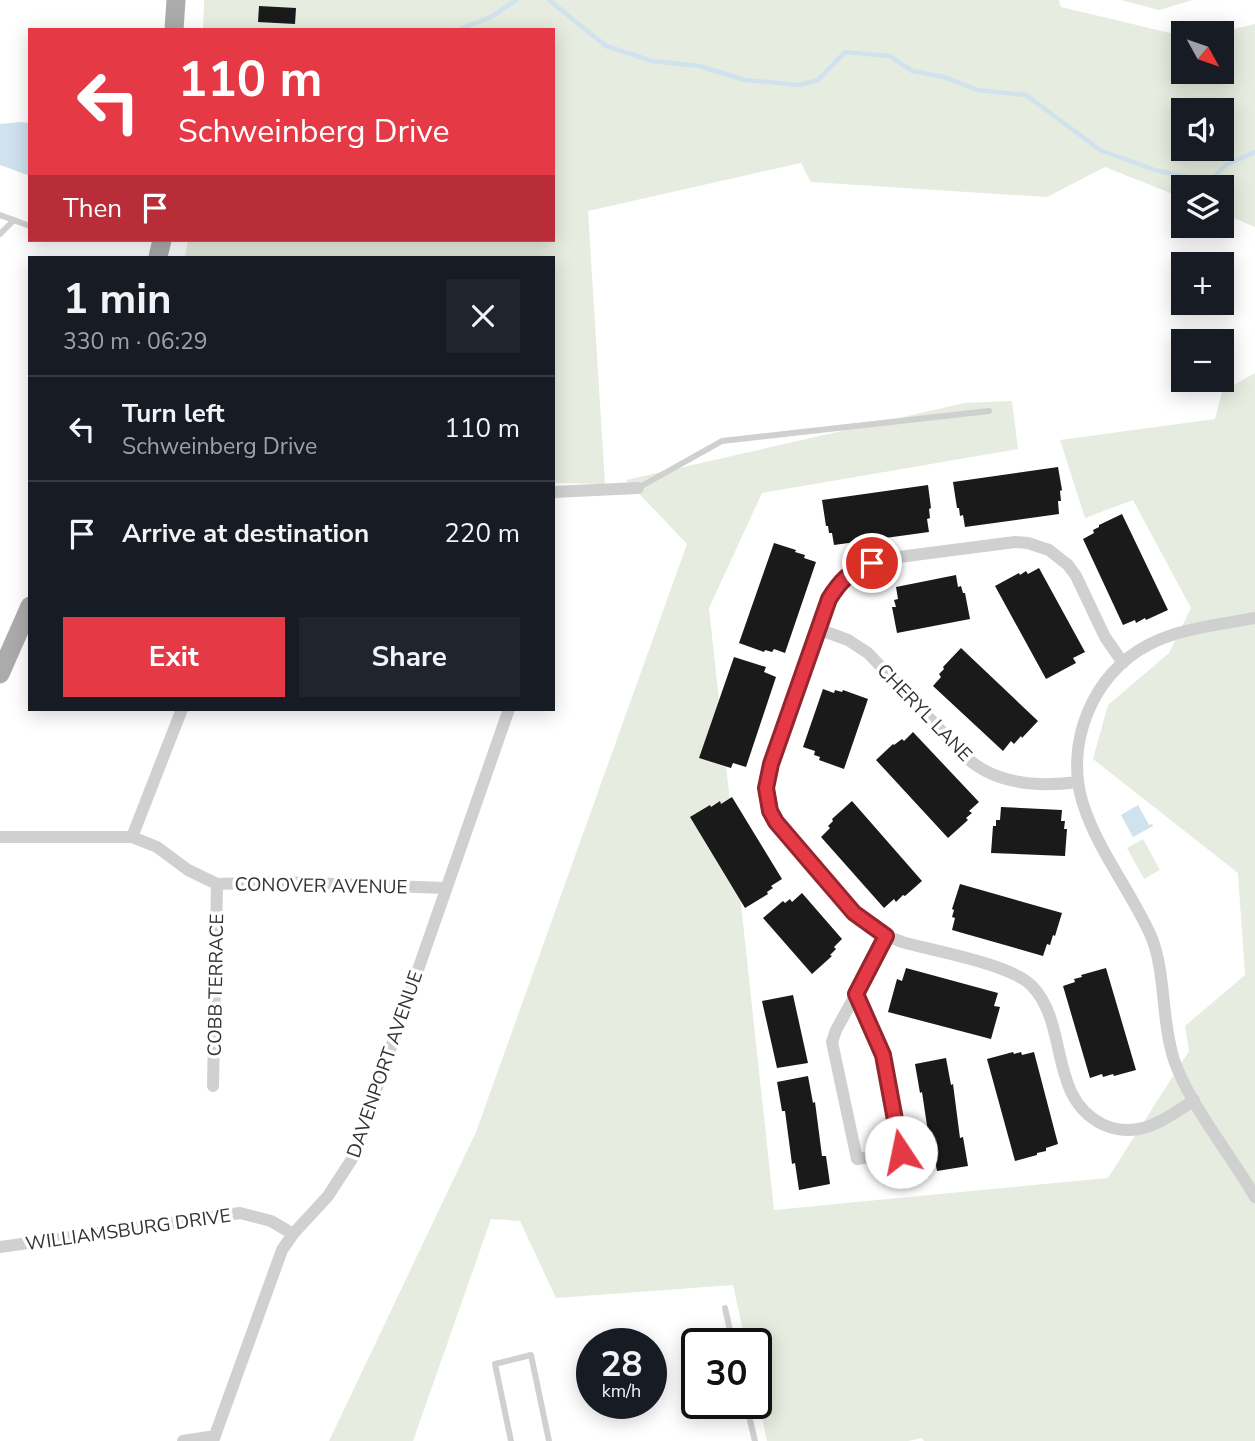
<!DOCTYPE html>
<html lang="en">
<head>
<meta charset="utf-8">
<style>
  :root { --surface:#171b24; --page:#20242c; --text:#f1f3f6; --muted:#9ea1a6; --line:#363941; --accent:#e63946 }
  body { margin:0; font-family:"Nunito Sans",sans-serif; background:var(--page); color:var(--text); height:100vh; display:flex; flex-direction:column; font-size:26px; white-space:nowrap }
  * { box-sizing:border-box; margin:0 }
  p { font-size:23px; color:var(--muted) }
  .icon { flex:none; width:38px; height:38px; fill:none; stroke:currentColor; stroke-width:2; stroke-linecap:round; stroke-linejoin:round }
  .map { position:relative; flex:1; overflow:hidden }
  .sheet { position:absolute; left:28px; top:256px; width:527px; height:455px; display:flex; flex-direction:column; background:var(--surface); border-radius:0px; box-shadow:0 4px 18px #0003 }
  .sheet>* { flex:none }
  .top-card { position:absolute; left:28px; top:28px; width:527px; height:214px; border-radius:0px; box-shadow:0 4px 18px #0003; background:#e63946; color:#fff; overflow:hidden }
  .needle { width:46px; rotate:130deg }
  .tools { position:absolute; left:1171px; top:21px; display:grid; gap:14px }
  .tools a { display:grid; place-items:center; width:63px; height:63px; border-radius:0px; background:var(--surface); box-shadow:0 4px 18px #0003; font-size:35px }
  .speed { position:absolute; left:576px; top:1328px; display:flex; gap:14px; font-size:35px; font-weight:700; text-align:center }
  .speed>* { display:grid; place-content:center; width:91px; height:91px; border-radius:50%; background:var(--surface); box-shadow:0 4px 18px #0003; line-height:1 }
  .speed small { font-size:18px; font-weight:400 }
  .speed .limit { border:4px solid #111; border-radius:10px; background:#fff; color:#111 }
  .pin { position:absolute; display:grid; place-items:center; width:60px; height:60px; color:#fff; margin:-30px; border:4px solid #fff; border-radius:50%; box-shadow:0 2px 7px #0007 }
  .me { position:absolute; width:77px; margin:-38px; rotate:349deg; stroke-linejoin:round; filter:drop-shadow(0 0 5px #0008) }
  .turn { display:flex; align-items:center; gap:24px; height:147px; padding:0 35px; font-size:32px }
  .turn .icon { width:91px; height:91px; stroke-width:2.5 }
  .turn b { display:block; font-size:49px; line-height:60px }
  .then { display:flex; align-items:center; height:66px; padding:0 35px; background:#0003; gap:14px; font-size:26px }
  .round { display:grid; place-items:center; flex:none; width:74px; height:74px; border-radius:0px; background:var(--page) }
  .head { display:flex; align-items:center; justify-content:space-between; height:119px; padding:0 35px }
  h1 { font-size:42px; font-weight:700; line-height:52px }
  .button { display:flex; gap:14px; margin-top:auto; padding:14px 35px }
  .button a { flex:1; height:80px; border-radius:0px; background:var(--accent); color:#fff; font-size:28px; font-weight:700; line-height:80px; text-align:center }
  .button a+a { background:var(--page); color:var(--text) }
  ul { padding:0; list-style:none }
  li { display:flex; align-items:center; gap:21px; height:105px; padding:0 35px; border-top:2px solid var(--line) }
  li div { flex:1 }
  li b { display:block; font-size:26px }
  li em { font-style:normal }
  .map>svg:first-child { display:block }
  .green { fill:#e6ecdf; fill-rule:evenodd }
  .water { fill:#cfe2ee }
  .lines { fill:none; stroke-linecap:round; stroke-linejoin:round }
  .stream { stroke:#cfe2ee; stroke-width:4.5 }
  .building { fill:#1a1a1a }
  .lane { stroke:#d0d0d0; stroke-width:6 }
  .street { stroke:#d0d0d0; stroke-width:12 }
  .primary { stroke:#ababab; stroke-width:19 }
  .route-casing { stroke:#96252e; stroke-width:18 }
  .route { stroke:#e63946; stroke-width:12 }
  .labels { text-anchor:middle; stroke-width:7; stroke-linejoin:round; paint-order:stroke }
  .street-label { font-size:19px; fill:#333; stroke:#fff }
</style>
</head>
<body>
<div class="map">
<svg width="1255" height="1441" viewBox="0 0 1255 1441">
  <rect width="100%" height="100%" fill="#fff"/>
  <path class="green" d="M204,0H1059L1061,7L1183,36V72H1222V33H1216L1255,24V227L1222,213V187H1183V198L1105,167L1047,197L811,182L801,163L588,211L605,484L553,483V257H185L188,240H553V30H203ZM1183,110H1222V149H1183Z
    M1121,0H1193L1159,10Z
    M1255,373V1441H924L922,1438L908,1441H767L756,1390V1344H746L733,1285L556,1298L520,1221L491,1219L413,1441H329L476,1132L687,544L626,480L965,403L1012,401L1018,449L762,493L709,608L774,1210L1108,1178L1189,1051L1185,1026L1245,975L1238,873L1093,759L1108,705L1169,653L1191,608L1133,500L1085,518L1060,440L1215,419L1222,392Z
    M1143,839L1160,870L1144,879L1127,848Z"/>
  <path class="water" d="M20,122L30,123V176L0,165V124Z
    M1138,805L1149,825L1152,824L1153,826L1133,837L1121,815Z"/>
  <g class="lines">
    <path class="stream" d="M549,0L606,46L652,61L699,66L745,80L799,85L818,80L845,52L890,56L912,71L944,77L978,90L1026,95L1100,150L1155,170L1188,177L1213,178L1226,165L1255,152
      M458,30L491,17L516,0"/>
  </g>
  <path class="building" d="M259,6L296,8L295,24L258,22Z
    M1058,467L1062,490L1060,491L1061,501H1058L1059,514L965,527L963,515L960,516L959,508H957L953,482Z
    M928,485L931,508L929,509L930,518L927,519L929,532L834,545L832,533H829L828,526H826L822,500Z
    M1122,514L1168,610L1146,620L1145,618L1136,623L1135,620L1123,625L1083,539L1094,533L1093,530L1099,527V525Z
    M774,543L796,550L795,552L805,555L804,558L816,562L785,653L774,649L772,652L765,650L764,652L739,643Z
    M1039,568L1085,652L1073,658L1076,663L1046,679L995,586L1019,573L1020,575L1026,571L1028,574Z
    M956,575L958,587L961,586L963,593H965L970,619L897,633L892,607H896L894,600L898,599L896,587Z
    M961,648L1038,721L1022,738L1021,736L1014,744L1011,741L1003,751L933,686L941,677L939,674L944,669L943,667Z
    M734,657L766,667L764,672L776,677L746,767L733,763L731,768L699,758Z
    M823,689L834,693L835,690L842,692L843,690L868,699L844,769L819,760L820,757L814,755L815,751L803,747Z
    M913,732L979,802L969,811L972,813L966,818L968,820L948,838L876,760L893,744L894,745L902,739L904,741Z
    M732,797L782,879L771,886L773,888L767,892L768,894L745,908L690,817L710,805L711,807L720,801L721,804Z
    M852,801L922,881L905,896L903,895L896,902L894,899L884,908L821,837L830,828L828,826L833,821L832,819Z
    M1001,807L1062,810L1061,821H1065L1064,829H1067L1065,856L991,853L993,826H996V820H1000Z
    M960,884L1062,913L1055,936L1053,935L1050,945L1047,944L1043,956L952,930L955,918L952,917L954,910L952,909Z
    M802,893L842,939L834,947L836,949L830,955L832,956L812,974L763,918L783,901L785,903L790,899L792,902Z
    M906,968L998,993L994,1006L1000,1007L991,1039L888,1012L897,979L902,981Z
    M1106,968L1136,1070L1114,1076L1113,1074L1103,1077L1102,1074L1090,1078L1063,986L1075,982L1074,979L1082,977L1081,975Z
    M793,995L808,1063L777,1068L762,1001Z
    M1013,1052L1014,1054L1021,1052L1022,1055L1034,1052L1058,1144L1046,1148V1151L1037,1153V1155L1015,1161L987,1059Z
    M946,1058L951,1085L953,1084L960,1138L963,1137L968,1166L937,1171L932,1145L930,1146L922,1092L920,1093L915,1064Z
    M808,1076L813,1103L815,1102L822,1156H826L830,1184L799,1190L795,1163L792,1164L785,1111H782L777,1082Z"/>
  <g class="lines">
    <path class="lane" d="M0,215L30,226
      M0,234L14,220
      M638,488L722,441L989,411
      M725,1308L733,1344
      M746,1404L755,1441
      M511,1441L495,1364L531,1355L549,1441"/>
    <path class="street" d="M553,492L638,488
      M1255,618C1219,625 1180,628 1148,645C1092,674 1064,745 1083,804C1098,851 1131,891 1151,936C1166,972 1161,1020 1174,1060C1189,1104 1231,1155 1255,1197
      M818,629L848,640L868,653L968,759C998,785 1040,787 1078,782
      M1123,663L1105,637L1076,576L1068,565L1049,550L1028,543L1015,542L891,558L872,563L844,578L829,599L771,764C767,780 764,795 770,811C779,835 843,906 864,922C876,931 888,937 902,942C934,951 1011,964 1032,986C1069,1024 1048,1097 1102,1124C1136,1141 1167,1119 1194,1100
      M0,837H132L157,847L188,870L217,884L283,882L444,888
      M132,837L182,709
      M856,994L836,1030L832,1042L857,1159L901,1152L883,1055L856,994L886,936
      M213,1086L217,884
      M0,1247L240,1213L271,1221L293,1234
      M183,1441L215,1436
      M213,1441L282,1250L293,1234L328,1196L352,1159L509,709"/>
    <path class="primary" d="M174,30L176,0
      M158,257L162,240
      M0,674L30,606"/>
  </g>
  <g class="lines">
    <defs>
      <path id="route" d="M872,563C851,570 840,581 829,599L771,764L766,788L770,811L776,822L854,913L886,936L856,994L883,1055L901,1152"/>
    </defs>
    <use href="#route" class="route-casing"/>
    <use href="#route" class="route"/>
  </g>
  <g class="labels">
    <g class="street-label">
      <text transform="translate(925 712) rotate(46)" y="7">CHERYL LANE</text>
      <text transform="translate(321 885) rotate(1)" y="7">CONOVER AVENUE</text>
      <text transform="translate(215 985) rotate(-89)" y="7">COBB TERRACE</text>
      <text transform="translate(384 1064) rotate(-71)" y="7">DAVENPORT AVENUE</text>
      <text transform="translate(128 1229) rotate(-8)" y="7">WILLIAMSBURG DRIVE</text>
    </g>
  </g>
</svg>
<div class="tools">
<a><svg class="needle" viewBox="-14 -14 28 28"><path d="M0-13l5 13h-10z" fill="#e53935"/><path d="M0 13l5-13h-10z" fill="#9ea1a6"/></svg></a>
<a><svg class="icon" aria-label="sound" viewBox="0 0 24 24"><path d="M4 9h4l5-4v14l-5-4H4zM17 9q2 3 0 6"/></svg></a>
<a><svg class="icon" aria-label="layers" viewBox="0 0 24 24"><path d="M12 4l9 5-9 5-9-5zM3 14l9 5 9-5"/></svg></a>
<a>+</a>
<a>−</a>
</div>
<div class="speed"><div>28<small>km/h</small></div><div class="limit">30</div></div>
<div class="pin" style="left:872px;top:563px;background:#d93025"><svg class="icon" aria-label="arrive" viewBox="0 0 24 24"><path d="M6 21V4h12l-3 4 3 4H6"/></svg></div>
<svg class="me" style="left:901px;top:1152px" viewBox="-20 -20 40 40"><circle r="19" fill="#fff"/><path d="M0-13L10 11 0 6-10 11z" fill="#e63946"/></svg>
<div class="top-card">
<div class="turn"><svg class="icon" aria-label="left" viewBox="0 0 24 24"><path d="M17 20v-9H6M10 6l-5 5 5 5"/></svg><div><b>110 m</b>Schweinberg Drive</div></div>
<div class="then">Then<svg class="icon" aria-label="arrive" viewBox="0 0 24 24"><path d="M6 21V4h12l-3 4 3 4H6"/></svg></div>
</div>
<section class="sheet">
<div class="head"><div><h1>1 min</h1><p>330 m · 06:29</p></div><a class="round"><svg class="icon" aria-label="close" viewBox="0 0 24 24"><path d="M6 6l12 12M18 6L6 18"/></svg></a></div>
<ul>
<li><svg class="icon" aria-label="left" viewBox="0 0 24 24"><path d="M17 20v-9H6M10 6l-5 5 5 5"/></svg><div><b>Turn left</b><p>Schweinberg Drive</p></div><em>110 m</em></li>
<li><svg class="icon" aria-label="arrive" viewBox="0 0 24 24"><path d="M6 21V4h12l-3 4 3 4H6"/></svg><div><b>Arrive at destination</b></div><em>220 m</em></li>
</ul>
<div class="button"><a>Exit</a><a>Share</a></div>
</section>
</div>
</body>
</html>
